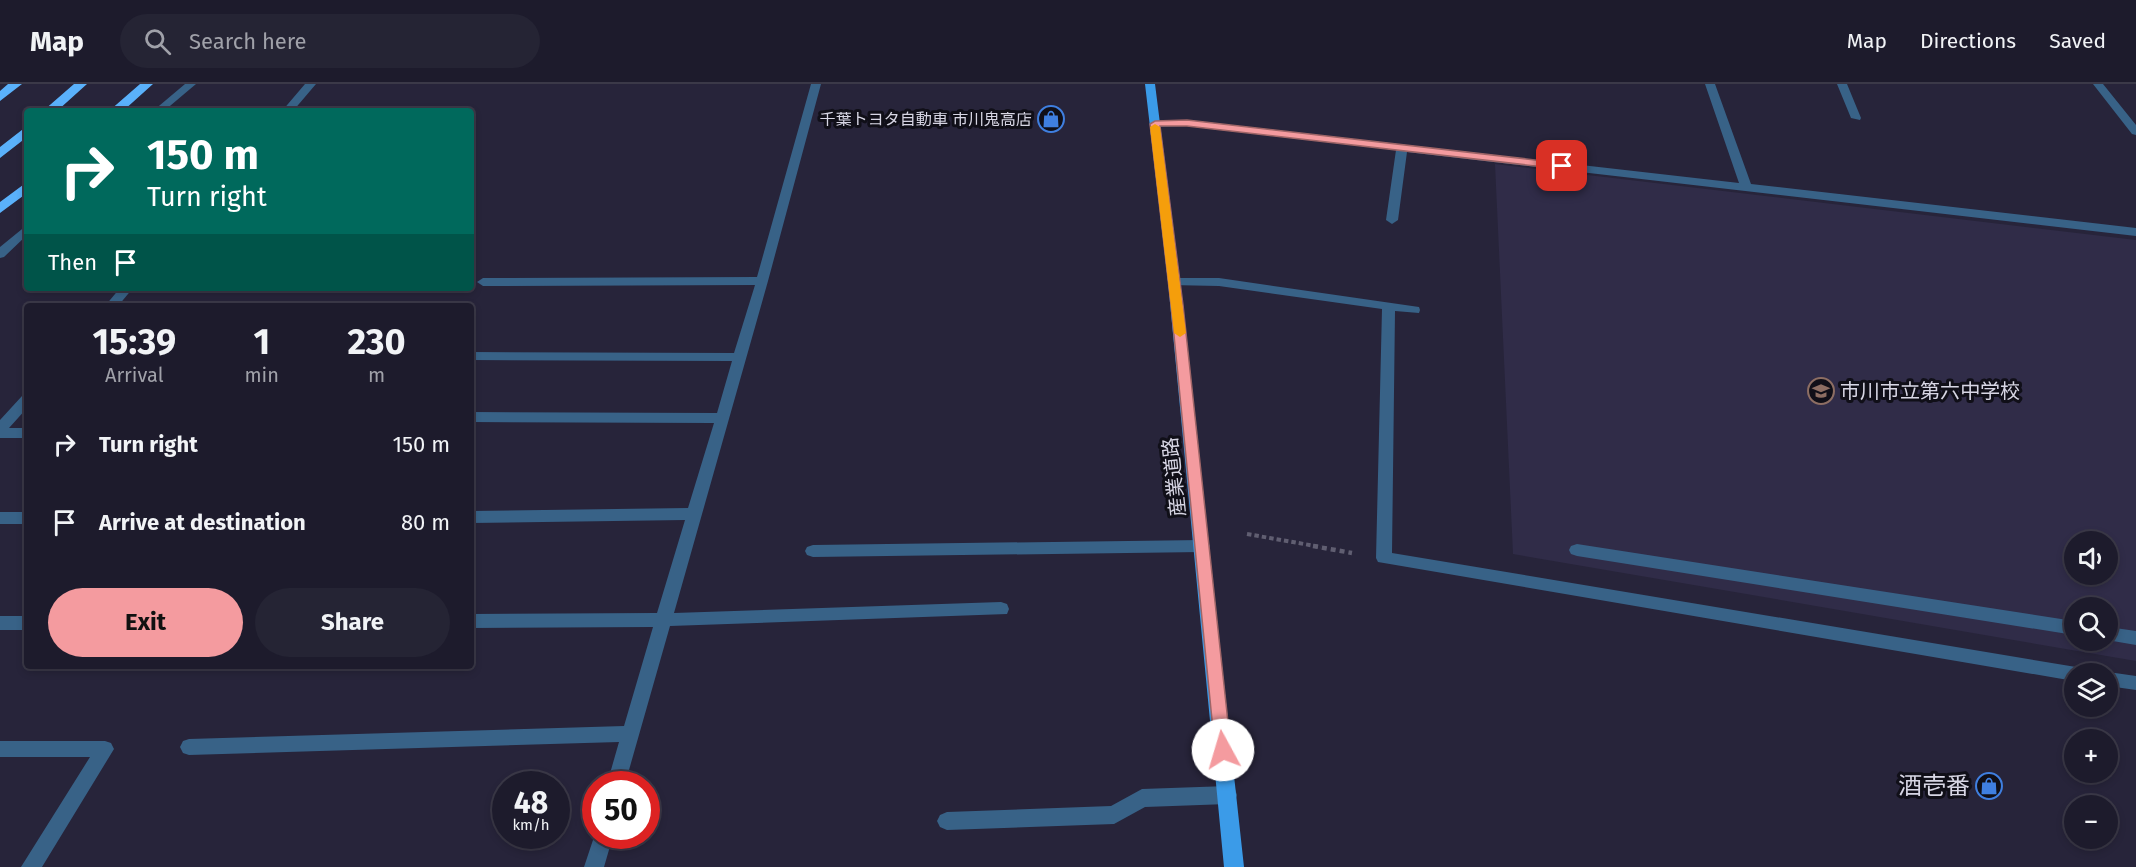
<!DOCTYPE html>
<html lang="en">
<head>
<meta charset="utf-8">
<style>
  :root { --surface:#1d1b2c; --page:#252434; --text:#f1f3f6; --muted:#a0a1a9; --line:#3b3948; --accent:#f49b9f }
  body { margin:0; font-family:"Fira Sans","Noto Sans JP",sans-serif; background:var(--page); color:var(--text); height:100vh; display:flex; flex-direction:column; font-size:22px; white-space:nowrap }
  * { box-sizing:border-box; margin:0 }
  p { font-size:20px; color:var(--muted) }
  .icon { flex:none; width:33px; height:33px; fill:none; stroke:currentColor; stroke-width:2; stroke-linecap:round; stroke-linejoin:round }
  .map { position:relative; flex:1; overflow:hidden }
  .sheet { position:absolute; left:24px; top:219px; width:450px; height:366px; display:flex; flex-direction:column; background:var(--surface); border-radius:6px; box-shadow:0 3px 9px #0003,0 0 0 2px var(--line) }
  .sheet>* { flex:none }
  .banner { position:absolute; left:24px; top:24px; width:450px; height:183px; border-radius:6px; box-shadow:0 3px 9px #0003,0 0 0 2px var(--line); background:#00695c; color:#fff; overflow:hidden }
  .controls { position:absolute; left:2064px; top:447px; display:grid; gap:12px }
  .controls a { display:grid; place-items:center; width:54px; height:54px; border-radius:50%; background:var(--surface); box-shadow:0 3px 9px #0003,0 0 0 2px var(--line); font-size:30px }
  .speed { position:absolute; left:492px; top:687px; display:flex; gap:12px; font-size:30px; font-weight:700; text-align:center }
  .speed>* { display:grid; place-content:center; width:78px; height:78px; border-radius:50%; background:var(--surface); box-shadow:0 3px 9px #0003,0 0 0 2px var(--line); line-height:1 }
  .speed small { font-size:15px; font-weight:400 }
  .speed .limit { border:9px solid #d22; background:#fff; color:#111 }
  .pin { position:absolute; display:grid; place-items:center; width:51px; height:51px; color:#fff; margin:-26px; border-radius:12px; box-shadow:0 3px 9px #0006 }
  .me { position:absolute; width:66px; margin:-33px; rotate:354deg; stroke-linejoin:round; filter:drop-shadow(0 0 4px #0008) }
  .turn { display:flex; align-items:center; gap:21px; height:126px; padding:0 24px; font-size:27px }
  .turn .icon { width:78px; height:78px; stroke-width:2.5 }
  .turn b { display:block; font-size:42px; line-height:51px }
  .then { display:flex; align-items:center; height:57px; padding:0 24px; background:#0003; gap:12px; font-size:22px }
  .eta { display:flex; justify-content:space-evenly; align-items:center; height:102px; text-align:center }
  .eta b { font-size:36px; font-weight:700; line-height:42px }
  .button { display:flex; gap:12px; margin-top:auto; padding:12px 24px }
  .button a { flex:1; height:69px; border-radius:36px; background:var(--accent); color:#111; font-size:24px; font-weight:700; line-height:69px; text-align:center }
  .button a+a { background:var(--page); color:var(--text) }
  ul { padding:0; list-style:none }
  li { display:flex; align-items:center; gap:18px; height:78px; padding:0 24px }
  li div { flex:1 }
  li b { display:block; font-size:22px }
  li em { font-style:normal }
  header { display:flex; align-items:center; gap:36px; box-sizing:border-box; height:84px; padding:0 30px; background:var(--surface); border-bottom:2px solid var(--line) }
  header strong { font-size:28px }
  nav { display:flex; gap:33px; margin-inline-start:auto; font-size:21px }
  .search { width:420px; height:54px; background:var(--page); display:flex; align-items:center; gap:15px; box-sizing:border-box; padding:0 21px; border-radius:33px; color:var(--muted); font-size:22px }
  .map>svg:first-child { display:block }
  .built { fill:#302c48; fill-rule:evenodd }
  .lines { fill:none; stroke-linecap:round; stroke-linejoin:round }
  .path-far1 { stroke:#605e71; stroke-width:4; stroke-dasharray:4.5 3; stroke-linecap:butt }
  .path { stroke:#605e71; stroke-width:4.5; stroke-dasharray:5 4; stroke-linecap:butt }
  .minor { fill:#386287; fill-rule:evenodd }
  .major { fill:#3b9be8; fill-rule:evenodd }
  .highway { fill:#5ab1fb; fill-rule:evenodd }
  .route { fill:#f49b9f; stroke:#9f6567; stroke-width:1.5 }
  .slow { fill:#f59e0b }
  .labels { text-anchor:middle; stroke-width:6; stroke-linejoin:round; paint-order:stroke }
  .far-poi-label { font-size:16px; fill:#d7d6e4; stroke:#100f18; text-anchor:end }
  .poi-label { font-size:20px; fill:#d7d6e4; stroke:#100f18; text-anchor:start }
  .street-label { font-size:20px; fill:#d7d6e4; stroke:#100f18 }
  .near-poi-label { font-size:24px; fill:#d7d6e4; stroke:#100f18; text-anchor:end }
</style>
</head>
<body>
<header>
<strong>Map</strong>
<div class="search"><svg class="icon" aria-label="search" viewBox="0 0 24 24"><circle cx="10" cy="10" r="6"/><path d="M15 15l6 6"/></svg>Search here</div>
<nav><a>Map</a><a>Directions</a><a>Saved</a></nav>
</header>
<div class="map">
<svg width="2136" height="783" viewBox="0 0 2136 783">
  <rect width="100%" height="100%" fill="#27243a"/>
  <path class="built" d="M1495,80L2136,156V577L1513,470ZM2074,458H2108V490H2074ZM2074,524H2108V556H2074Z"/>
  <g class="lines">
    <path class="path-far1" d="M1247,450L1321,463"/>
    <path class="path" d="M1313,462L1352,469"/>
    <path class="minor" d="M185,0H196L164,27H153Z
      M305,0H316L293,27H282Z
      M811,0H821L768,197L674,529L1001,518L1007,520L1009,525L1007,530L670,542L625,700H607L619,658L189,671L183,669L180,663L183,657L189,655L624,642L653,543L471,544V530L657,529L685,436L471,439V427L688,424L714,339L471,338V328L717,329L732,277L471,276V268L734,269L755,201L483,202L477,198L483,194L757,193Z
      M1705,0H1715L1751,100L2136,144V152L1407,68L1398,136L1392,140L1386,136L1396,66L1187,42L1155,43L1150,40L1155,37L1187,36L1739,99Z
      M1837,0H1847L1861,34L1860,36L1851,34Z
      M2093,0H2103L2136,41V51L2132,50Z
      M27,141V151L4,173L0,174V163Z
      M1174,194H1219L1419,223L1420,226L1419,229L1395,227L1392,469L2076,583L2082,585L2084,590H2074V597L1378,478L1376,474L1382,225L1219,202L1170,201L1168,198Z
      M120,204H133L118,222H105Z
      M27,310V324L9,344H27V354H0V336L22,312Z
      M0,428H27V440H0Z
      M1202,456L1208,458L1210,462L1208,466L1202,468L813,473L807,471L805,467L807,463L813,461Z
      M1577,460L2074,537V551L1577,472L1571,470L1569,466L1571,462Z
      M0,532H27V546H0Z
      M2108,543L2136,547V561L2107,556Z
      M2108,588L2136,592V606L2108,602V590H2103Z
      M0,657H105L111,659L114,665L42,783H21L90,673H0Z
      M1228,702L1235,705L1237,711L1235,717L1228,720L1145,723L1114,740L947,746L940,743L937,737L940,731L947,728L1111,722L1142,705Z
      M596,747V752H613L604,783H584Z"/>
    <path class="major" d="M1145,0H1155L1180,198L1244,783H1224L1168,198Z"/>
    <path class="highway" d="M8,0H22L0,17V7Z
      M74,0H87L57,27H43Z
      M140,0H153L123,27H109Z
      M27,42V53L0,74V63Z
      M27,98V109L0,129V118Z"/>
  </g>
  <path class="route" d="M1187,36L1562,79L1568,82L1562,85L1187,42H1160L1183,221L1231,666L1229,671L1223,673L1217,671L1215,666L1171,221L1150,40L1155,37Z"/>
  <path class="slow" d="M1155,40L1160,43L1186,249L1180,253L1174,249L1150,43Z"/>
  <defs>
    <symbol id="shop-ring" viewBox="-11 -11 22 22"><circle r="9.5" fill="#100f18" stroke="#3f7fe0" stroke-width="1.5"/><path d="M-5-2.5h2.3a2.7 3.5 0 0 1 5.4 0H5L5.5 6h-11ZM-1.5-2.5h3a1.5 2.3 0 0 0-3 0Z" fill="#3f7fe0"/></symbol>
    <symbol id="school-ring" viewBox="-11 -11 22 22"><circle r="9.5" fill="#100f18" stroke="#8d6e63" stroke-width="1.5"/><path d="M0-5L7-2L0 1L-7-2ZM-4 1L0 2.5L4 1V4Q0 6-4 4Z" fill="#8d6e63"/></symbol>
  </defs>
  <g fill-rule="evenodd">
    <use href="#shop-ring" x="1036" y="20" width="30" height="30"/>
    <use href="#school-ring" x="1806" y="292" width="30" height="30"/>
    <use href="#shop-ring" x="1974" y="687" width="30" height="30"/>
  </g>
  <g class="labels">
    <g class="far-poi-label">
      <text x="1032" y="41">千葉トヨタ自動車 市川鬼高店</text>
    </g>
    <g class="poi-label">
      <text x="1840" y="314">市川市立第六中学校</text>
    </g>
    <g class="street-label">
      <text transform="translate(1174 393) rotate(-96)" y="7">産業道路</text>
    </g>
    <g class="near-poi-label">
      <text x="1970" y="710">酒壱番</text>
    </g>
  </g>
</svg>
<div class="controls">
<a><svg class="icon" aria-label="sound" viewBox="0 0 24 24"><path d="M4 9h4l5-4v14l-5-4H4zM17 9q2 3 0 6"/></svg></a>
<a><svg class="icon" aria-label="search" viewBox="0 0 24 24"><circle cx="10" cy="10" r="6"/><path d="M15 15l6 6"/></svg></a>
<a><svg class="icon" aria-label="layers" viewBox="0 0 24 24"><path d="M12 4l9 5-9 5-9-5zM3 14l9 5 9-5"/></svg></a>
<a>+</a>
<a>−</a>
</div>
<div class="speed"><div>48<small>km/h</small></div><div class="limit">50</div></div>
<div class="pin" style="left:1562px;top:82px;background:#d93025"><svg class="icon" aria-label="arrive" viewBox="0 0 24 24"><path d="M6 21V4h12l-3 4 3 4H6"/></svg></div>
<svg class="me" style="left:1223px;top:666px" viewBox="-20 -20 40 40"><circle r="19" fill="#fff"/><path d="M0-13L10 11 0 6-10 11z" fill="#f49b9f"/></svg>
<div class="banner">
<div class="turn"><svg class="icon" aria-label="right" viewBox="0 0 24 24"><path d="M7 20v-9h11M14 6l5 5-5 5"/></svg><div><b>150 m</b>Turn right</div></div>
<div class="then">Then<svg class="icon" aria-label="arrive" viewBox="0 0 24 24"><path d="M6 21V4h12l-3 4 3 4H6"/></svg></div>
</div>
<section class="sheet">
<div class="eta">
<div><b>15:39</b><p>Arrival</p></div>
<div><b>1</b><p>min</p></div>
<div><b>230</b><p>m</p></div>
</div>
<ul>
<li><svg class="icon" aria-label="right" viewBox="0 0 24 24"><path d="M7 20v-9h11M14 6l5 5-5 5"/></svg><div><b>Turn right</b></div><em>150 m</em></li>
<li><svg class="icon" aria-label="arrive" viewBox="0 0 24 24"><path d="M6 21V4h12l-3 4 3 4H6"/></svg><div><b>Arrive at destination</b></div><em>80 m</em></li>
</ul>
<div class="button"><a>Exit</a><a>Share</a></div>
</section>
</div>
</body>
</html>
